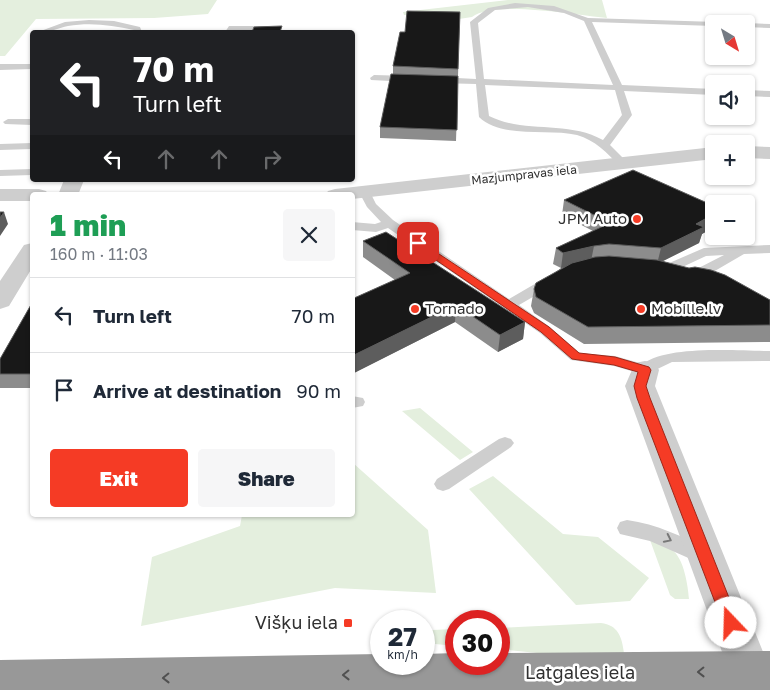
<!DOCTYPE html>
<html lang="en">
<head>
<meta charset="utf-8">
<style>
  :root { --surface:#fff; --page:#f6f6f7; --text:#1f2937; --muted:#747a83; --line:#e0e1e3; --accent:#f53b25 }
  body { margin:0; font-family:"Golos Text",sans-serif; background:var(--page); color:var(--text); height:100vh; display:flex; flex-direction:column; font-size:19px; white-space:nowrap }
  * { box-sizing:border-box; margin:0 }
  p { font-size:16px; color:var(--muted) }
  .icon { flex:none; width:28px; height:28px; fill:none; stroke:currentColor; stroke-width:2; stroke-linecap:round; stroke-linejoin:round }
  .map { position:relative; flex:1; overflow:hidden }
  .panel { position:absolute; left:30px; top:192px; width:325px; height:325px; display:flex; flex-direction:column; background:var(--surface); border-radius:5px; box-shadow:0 1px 4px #0004 }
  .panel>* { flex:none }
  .banner { position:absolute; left:30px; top:30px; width:325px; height:152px; border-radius:5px; box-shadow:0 1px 4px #0004; background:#202124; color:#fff; overflow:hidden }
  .needle { width:32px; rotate:142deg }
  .tools { position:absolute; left:705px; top:15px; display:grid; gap:10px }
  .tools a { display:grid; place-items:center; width:50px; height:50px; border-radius:5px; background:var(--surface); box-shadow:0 1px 4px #0004; font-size:25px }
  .speed { position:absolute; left:370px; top:610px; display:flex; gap:10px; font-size:25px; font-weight:700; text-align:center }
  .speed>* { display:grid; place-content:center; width:65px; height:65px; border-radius:50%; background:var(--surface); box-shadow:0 1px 4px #0004; line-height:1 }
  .speed small { font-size:12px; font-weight:400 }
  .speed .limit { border:8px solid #d22; background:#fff; color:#111 }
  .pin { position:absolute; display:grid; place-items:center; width:42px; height:42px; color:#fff; margin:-21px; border-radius:10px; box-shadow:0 2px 8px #0006 }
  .me { position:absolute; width:55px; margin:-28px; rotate:339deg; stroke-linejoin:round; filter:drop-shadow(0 0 4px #0008) }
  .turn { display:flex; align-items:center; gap:18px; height:105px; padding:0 20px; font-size:22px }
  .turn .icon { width:65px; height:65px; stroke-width:2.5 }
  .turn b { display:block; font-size:35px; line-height:42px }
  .lanes { display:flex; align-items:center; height:48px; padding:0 20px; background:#0003; justify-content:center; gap:25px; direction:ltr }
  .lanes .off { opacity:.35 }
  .round { display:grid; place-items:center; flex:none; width:52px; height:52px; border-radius:5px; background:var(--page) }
  .overview { display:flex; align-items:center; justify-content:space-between; height:85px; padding:0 20px }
  h1 { font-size:30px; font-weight:800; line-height:38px; color:#1e9e55 }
  .primary-button { display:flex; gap:10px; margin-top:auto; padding:10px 20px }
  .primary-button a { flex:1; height:58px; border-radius:5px; background:var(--accent); color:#fff; font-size:20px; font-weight:800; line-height:58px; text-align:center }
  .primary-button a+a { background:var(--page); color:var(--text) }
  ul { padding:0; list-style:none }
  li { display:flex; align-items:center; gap:15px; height:75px; padding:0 20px; border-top:1px solid var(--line) }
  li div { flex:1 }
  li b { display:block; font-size:19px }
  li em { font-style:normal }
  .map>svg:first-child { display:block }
  .green { fill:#e4efde }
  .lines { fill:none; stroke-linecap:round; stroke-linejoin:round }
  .lane { fill:#cecece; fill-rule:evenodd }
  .street { fill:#cecece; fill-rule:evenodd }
  .highway { fill:#989898; fill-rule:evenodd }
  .wall { fill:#8c8c8c }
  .shaded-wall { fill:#5d5d5d }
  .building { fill:#181818; stroke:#5d5d5d }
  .oneway { stroke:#787878 }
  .oneway2 { stroke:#505050 }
  .route { fill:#f53b25; stroke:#9f2618 }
  .poi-dot { fill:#f53b25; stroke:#fff; stroke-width:2 }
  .labels { text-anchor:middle; stroke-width:5; stroke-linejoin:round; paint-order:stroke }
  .far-street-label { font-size:12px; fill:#313131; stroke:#fff }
  .poi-label { font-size:15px; fill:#313131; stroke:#fff; text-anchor:start }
  .near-poi-label { font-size:18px; fill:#313131; stroke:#fff; text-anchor:end }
  .near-street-label { font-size:18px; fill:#313131; stroke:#fff }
</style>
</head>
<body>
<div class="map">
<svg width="770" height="690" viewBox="0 0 770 690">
  <rect width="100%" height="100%" fill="#fff"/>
  <path class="green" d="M0,0H217L208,14L154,18L36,19L5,56H0Z
    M508,0H602L607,18C575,15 495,0 472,17L459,19L457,16L404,15L403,12Z
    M420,408L473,452L460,460L402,411Z
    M353,463L428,530L436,593L335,588L141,626L152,557L240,526L242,515H352Z
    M493,476L563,534L598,537L649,578L630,601L576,605L469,489Z
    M650,540C657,543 666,545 672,550C684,558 688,586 689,599H675L670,595Z
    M601,623C618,625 622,637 624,653L557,655L499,649V628Z
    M456,629V646L435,644L432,630Z"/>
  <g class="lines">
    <path class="lane" d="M515,3L554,6L588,18L717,22L718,24H714V26L592,22L622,85L714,89V95L624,91L632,115L610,145L629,164L624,167L620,166C607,153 595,140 577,135C549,128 501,139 479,117L476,84L438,83L434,80L438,77L476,79L470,22L488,8ZM528,7L564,13L584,21L613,85L484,79L478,23L495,10ZM485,85L615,90L622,115L603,140C567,120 525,134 489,116Z
      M89,20L114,21L140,27L142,32H135L134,30C112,25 90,22 68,26C58,28 49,33 38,32L65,22Z
      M746,23L770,24V28L746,27V24H743Z
      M229,26H267L271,28L267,30H234L232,32H225Z
      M0,64H32V69L0,70Z
      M374,75L410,76L414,79L410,82L371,80L370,78Z
      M746,90L770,91V97L746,96Z
      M8,119H32V125L5,124L3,122Z
      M32,143V149L0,150V144Z
      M32,169V175L0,176V170Z
      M365,189L369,190L376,204L393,220L509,299L545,278H555L557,281L555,284L519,305L550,327L580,353L615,356L643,364C668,345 737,351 770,351V361L672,362L645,375L614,366L571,360L540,333L388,228L376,232L352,230V222L375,224L381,222L367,207L359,192Z
      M770,245V253L744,254L701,279L690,282L683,278L685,275L724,255L706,256L676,270L658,274L651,270L653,267L667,264L704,248Z
      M352,396L363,398L365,402L363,406L352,408Z
      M505,437L511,439L514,443L511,447L449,489L443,491L437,489L434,484L437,479L499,439Z
      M627,520C657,524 683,537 709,550L712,556L709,562L702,564L650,541L620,534L617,528L620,522Z"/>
    <path class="street" d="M746,146L770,147V159L746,158Z
      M714,147V159L352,199V195H325L328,191L335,189Z
      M64,180H84L78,195H58Z
      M0,189H39L46,191L49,195H32V201H0Z
      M32,243V268L9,306L0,309V281L24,245Z
      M645,361L655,363L659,370L655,386L770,669L765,685L752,690L735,685L729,671L625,386L635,363Z"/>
    <path class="highway" d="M770,651V690H0V660L381,654V664H424V654L456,653V664H499V653Z"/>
  </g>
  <path class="wall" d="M460,12L456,141L380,138V127L393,74V66L405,32Z
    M564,200L714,206V227L702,234L699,243L663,261L770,300V342L584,344L534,313L531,306L534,289L561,268L553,264L556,248L593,231L562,215Z
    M363,241L525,322L523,339L498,352L455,322L352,374V299L395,280L363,257Z
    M32,303V388H0V359Z"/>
  <path class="shaded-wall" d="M4,212L8,224L0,236V218Z
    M714,214V227L702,234L699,243L657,264L661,248L696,224Z
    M594,246L591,261L561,268L563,253Z
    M456,305L455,322L352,374V356Z
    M525,322L523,339L498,352L500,335Z"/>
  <path class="building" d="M407,11L460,12L458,69L393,66L400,32H405Z
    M282,26L280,32H252L254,27Z
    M391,74L458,76L457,130L380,127Z
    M633,170L714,206V214L696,224L704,227L661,248L609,244L594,246L563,253L556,248L610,223L564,200Z
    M0,212H4L0,218Z
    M386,232L525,322L500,335L456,305L352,356V299L410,273L363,241Z
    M609,256L657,260L689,268L695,267L711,270L725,275L770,300V325L588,327L536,297L534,289L536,283L572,263L595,257Z
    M32,303V374H0V359Z"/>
  <defs><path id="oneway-chevron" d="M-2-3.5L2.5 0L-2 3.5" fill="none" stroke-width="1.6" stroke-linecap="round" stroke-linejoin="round" transform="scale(1.25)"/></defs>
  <use class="oneway" href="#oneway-chevron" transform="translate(668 539) rotate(26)"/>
  <g class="oneway2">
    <use href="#oneway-chevron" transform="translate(701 672) rotate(179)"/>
    <use href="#oneway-chevron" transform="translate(346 675) rotate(179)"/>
    <use href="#oneway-chevron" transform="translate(166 678) rotate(179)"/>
  </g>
  <path class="route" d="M418,240L549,327L579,353L615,357L649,367L651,370L646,386L650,398L739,623L737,628L731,630L725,628L723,623L637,398L634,386L638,372L614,365L572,359L541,332L414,245V241Z"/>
  <g class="poi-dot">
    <circle cx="637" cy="219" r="5"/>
    <circle cx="415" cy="309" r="5"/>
    <circle cx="641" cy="309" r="5"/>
    <rect x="343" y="618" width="10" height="10" rx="2.5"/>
  </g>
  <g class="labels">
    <g class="far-street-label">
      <text transform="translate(524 175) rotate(-6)" y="4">Mazjumpravas iela</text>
    </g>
    <g class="poi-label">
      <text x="627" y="224" text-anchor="end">JPM Auto</text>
      <text x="425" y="314">Tornado</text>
      <text x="651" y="314">Mobille.lv</text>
    </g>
    <g class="near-poi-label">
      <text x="338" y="629">Višķu iela</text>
    </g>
    <g class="near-street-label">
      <text x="580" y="679">Latgales iela</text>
    </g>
  </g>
</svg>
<div class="tools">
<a><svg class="needle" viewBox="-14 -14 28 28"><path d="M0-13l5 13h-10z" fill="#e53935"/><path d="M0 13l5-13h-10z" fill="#747a83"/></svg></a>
<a><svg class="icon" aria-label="sound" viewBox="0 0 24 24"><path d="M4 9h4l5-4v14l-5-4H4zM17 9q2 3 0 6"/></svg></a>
<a>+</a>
<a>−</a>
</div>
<div class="speed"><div>27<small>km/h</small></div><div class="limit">30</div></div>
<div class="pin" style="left:418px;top:243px;background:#d93025"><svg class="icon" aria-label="arrive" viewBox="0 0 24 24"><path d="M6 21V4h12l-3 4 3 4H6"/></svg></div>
<svg class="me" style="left:731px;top:623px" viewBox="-20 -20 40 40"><circle r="19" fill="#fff"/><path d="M0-13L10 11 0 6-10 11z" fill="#f53b25"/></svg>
<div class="banner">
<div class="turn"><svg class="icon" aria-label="left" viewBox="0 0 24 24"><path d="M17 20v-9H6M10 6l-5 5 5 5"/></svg><div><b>70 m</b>Turn left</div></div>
<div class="lanes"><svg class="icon" aria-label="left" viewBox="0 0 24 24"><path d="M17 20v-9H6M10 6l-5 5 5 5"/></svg><svg class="icon off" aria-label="ahead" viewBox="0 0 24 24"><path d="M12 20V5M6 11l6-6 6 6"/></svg><svg class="icon off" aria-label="ahead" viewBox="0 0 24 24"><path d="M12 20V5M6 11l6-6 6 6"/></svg><svg class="icon off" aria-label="right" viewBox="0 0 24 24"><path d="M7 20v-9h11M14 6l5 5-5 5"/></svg></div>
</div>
<section class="panel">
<div class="overview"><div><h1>1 min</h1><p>160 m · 11:03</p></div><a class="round"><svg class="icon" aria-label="close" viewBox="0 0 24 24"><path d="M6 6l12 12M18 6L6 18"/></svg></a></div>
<ul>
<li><svg class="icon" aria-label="left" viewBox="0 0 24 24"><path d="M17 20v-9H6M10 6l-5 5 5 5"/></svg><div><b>Turn left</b></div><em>70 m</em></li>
<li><svg class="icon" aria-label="arrive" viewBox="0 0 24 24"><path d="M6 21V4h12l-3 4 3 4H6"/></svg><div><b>Arrive at destination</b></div><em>90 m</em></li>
</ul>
<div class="primary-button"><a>Exit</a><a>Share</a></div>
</section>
</div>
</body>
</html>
